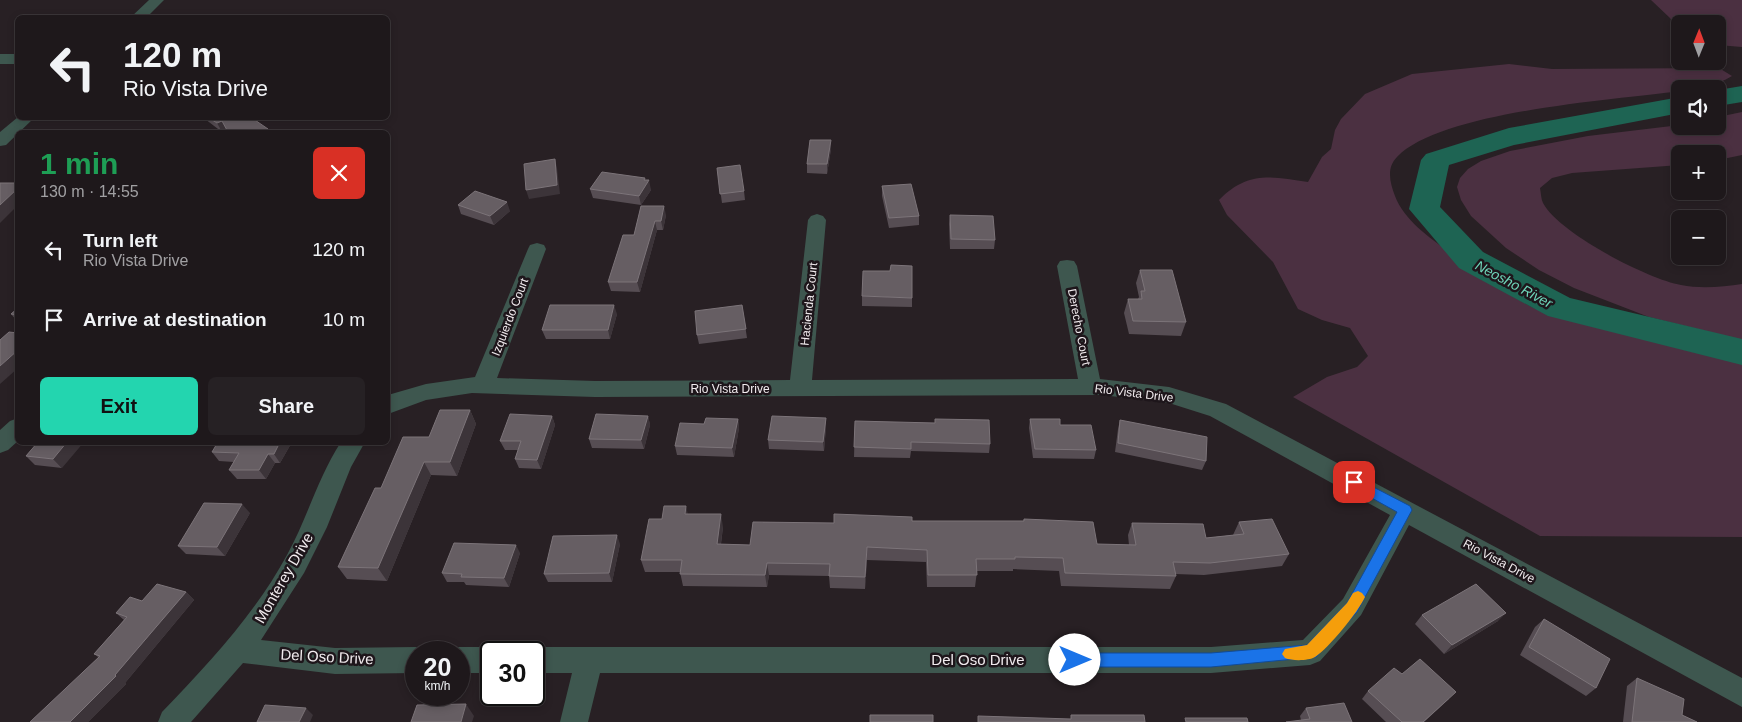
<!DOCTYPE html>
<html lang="en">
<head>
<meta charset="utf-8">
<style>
  :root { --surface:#1e181b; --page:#262124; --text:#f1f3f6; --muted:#a1a0a3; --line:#3c373a; --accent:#23d5af }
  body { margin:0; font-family:Arial,sans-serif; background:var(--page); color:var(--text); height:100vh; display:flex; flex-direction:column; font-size:19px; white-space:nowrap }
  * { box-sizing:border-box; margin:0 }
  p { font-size:16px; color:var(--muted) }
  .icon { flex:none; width:28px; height:28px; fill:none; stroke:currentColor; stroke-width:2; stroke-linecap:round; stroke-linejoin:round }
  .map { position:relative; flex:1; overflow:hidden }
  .sheet { position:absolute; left:15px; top:130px; width:375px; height:315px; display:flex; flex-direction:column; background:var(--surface); border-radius:8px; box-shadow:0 2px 8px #0003,0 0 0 1px var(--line) }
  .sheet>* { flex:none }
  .hud { position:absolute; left:15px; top:15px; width:375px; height:105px; border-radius:8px; box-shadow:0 2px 8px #0003,0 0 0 1px var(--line); background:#1e181b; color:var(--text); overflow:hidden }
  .needle { width:32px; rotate:1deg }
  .controls { position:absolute; left:1671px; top:15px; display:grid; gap:10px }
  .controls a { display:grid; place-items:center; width:55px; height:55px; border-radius:8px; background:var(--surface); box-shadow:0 2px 8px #0003,0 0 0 1px var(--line); font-size:25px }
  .speed { position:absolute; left:405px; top:641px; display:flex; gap:10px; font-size:25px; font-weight:700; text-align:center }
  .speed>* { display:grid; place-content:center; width:65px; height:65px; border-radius:50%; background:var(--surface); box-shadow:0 2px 8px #0003,0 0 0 1px var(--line); line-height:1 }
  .speed small { font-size:12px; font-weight:400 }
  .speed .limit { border:2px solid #111; border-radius:8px; background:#fff; color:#111 }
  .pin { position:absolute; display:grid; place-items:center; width:42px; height:42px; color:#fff; margin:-21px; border-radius:10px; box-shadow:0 2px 8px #0006 }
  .me { position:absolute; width:55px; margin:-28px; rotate:90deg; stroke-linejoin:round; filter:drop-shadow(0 0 4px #0008) }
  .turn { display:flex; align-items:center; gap:18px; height:105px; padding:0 25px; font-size:22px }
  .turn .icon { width:65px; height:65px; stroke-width:2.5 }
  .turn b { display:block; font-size:35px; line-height:42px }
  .round { display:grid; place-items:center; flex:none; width:52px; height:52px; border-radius:8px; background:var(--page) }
  .headline { display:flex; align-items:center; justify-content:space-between; height:85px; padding:0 25px }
  h1 { font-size:30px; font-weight:700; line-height:38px; color:#1e9e55 }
  .primary-button { display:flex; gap:10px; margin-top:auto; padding:10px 25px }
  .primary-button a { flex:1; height:58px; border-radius:8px; background:var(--accent); color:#111; font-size:20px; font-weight:700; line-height:58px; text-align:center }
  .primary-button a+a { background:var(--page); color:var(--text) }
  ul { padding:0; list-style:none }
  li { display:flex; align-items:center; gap:15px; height:70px; padding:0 25px }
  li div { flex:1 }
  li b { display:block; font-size:19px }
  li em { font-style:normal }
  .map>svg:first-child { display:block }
  .green { fill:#4b3041 }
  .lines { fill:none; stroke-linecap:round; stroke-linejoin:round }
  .river { fill:#1e6453; fill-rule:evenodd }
  .minor { fill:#3e574f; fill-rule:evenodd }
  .wall { fill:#564d53 }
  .shaded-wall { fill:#3c3439 }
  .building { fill:#665e63; stroke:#7c7479 }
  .route { fill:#1a73e8; stroke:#114b97 }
  .slow { fill:#f59e0b }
  .labels { text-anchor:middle; stroke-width:5; stroke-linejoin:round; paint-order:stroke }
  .street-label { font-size:12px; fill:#f1ebee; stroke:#1e161b }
  .water-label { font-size:14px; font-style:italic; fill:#6ed4b8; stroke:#1e161b }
  .near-street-label { font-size:15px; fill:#f1ebee; stroke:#1e161b }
</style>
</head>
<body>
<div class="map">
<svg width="1742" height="722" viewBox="0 0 1742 722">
  <rect width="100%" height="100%" fill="#282024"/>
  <path class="green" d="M1651,0H1742V47L1718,45V24H1680V36L1670,18Z
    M1509,64L1552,69L1719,68L1732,76C1715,86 1700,89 1680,89V91C1614,100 1441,111 1397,157C1386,168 1390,183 1395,196C1404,220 1429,237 1449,252C1476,272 1504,293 1534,308C1557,319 1582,321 1607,328C1652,341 1696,354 1742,363V537L1540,536L1293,397L1327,377L1357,367L1368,356L1350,328L1322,320L1298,309L1273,262L1227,215L1219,200C1247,171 1271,176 1308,182L1322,157L1331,149L1335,130L1341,119L1365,94L1412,74Z
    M1742,112V155L1718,160V154H1680V165L1572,173L1552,178L1540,188C1541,193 1541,199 1543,203C1559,233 1647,279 1681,285C1700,289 1723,287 1742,284V340L1649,317L1574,288L1539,270L1506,248L1471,216L1461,200L1457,187L1460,178L1468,169L1481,161L1510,151L1588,136L1680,125L1718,126V117Z"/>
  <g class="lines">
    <path class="river" d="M1742,86V102L1718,106V90Z
      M1680,97V113L1514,145L1449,165L1440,207L1483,252L1570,298L1742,339V365L1548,316L1459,268L1409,209L1421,160L1426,154L1509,128Z"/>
    <path class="minor" d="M149,0H164L146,18H130Z
      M0,54H18V64H0Z
      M18,117L34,118L6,145L0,146V132Z
      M817,214L823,216L826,220L812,380L1078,379L1057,266L1060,261L1067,260L1074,261L1077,266L1100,379L1169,387L1226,404L1742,678V707L1409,525L1361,615L1320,661L1310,665L1211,673H600L588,722H560L572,673H534V652H524V651L534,647H1211L1303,640L1343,599L1390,515L1210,416L1169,403L1102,395L595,397L472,393L426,400L388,414V395L426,384L475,377L528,249L530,245L537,243L544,245L546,249L497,378L595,381L790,380L808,220L811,216Z
      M18,418V441L8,450L0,453V430L10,421Z
      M341,442H365L351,467L327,527L304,573L261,640L335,648L416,647L426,652H416V673L335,674L243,663L191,722H158L162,712C208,664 255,614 287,555C307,519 318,477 341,442Z
      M459,647H491L501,652H491V673H459V652H449Z"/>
  </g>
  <path class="wall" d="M74,118H100L99,119Z
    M204,118H252L222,132L205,119Z
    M831,149L827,174L807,173V164Z
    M717,168L744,191L745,200L722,203Z
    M646,180L651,190L641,205L593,198L590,189Z
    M882,186L919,216V225L889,228L882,196Z
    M458,205L510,211L494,225L461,214Z
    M641,206L666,215L663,230H657L640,292L611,291L608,282L634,235Z
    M950,215L995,240L994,249H950L949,224Z
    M1140,270L1186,322L1181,336L1129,334L1124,313L1128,299H1138L1139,297L1136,283Z
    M862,296L912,298V307L862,306Z
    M742,305L747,338L699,344L697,335Z
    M18,308V322L11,314Z
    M617,314L610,339H546L542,330Z
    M470,410L476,424L457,476L431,475L387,581L347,579L338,567L381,488L429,437Z
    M552,416L555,425L541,469L519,468L515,459L518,450H505L500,441Z
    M648,416L650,425L644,449L592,448L589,439Z
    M826,418V427L824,451L769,449L768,440Z
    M738,419L739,428L734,457L677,455L675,446L704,424Z
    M1030,419L1060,425L1096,450L1094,459L1033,458L1029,428Z
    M1120,420L1206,461L1202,470L1115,452L1118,429Z
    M855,421L990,444L989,453L911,451L910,458L854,457Z
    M38,442L62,468L35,465L26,456Z
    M218,442H292L280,463H275L266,479H237L229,470L234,462L219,461L212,452Z
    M250,513L225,556L186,554L178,546Z
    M688,514L723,527L721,544L750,545L834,523L912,521H1023L1024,519L1097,544L1129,545L1128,535L1132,523L1206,538L1233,535L1239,522L1289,554L1282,566L1204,575L1175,574L1176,576L1170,589L1061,586L1059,571L1013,569V571H977L975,587H927L926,562L867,560L865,589L830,588L829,576L769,575L767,587L683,586L680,572H645L641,560Z
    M620,544L612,582H548L544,574Z
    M520,553L509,587L466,585L464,582H447L442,573Z
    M186,592L194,600L125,683L126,684L88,722L98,657L94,654L124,620L116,613L142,601Z
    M1422,615L1498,621L1444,654L1415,624Z
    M1544,619L1596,688L1586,696L1520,655L1535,627Z
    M1402,674L1449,699L1424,722H1386L1362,699L1368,691Z
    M1637,678L1682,715L1697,722H1623L1627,686Z
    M1306,708L1352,722L1301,720L1300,716Z"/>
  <path class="shaded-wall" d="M222,121L227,130L222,132L217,123Z
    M268,129L270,132H265L264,130Z
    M831,140V149L827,174V164Z
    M555,159L557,168L560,194L529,199L526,190Z
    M645,178L647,184L649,180L651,190L641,205L639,196Z
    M18,188V205L0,223V205Z
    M507,202L510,211L494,225L490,216Z
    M664,206L666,215L663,230L661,221Z
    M655,221L657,230L640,292L637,282Z
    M614,305L617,314L610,339L608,330Z
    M18,350V368L0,384V366Z
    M470,410L476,424L457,476L450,462Z
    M552,416L555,425L541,469L537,460Z
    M648,416L650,425L644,449L641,440Z
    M826,418V427L824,451L823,442Z
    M738,419L739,428L734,457L732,448Z
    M67,442H84L62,468L53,459Z
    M280,442H292L280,463L274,454Z
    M268,454L275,463L266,479L259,470Z
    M424,462L431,475L387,581L378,568Z
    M242,504L250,513L225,556L217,547Z
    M686,506L689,519L685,514Z
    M721,514L723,527L719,556L717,544Z
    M617,535L620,544L612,582L609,573Z
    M516,545L520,553L509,587L504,578Z
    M867,547V560L865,589V577Z
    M767,563L769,575L767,587L765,575Z
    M186,592L194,600L125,683L126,684L88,722H70L115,675Z
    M1506,613L1498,621L1444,654L1452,645Z
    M466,704L474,716L472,722H461Z
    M306,708L313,715L310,722H299Z"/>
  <path class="building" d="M209,118H252L268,129L264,130L266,132H228L222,121L217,123Z
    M810,140H831L827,164H807Z
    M555,159L557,185L526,190L524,164Z
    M740,165L744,191L720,194L717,168Z
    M602,172L645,178L644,180H649L639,196L590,189Z
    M0,183H18V188L0,205Z
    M911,184L919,216L889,218L882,186Z
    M475,191L507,202L490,216L458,205Z
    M641,206H664L661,221H655L637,282H608L623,235H634Z
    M950,215L993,216L995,240L951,239Z
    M891,265L912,266V298L862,296L863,271H890Z
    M1140,270H1172L1186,322L1133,321L1128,299H1142L1141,291H1145Z
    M550,305H614L608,330H542Z
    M742,305L746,329L697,335L695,311Z
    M18,308V315L11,314Z
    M9,332L18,333V350L0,366V340Z
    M440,410H470L450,462H424L378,568L338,567L375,488H381L403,437H429Z
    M510,414L552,416L537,460L515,459L521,441H500Z
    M596,414L648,416L641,440L589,439Z
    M772,416L826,418L823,442L768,440Z
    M706,418L738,419L732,448L675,446L680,423L704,424Z
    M935,419L989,420L990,444L911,442V449L854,447L855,421L935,423Z
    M1030,419H1060V425H1091L1096,450L1035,449Z
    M1120,420L1207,437L1206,461L1118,443Z
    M38,442H67L53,459L26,456Z
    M218,442H280L274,454H268L259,470H229L239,453L212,452Z
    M204,503L242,504L217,547L178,546Z
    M664,506H686L685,514H721L717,544L750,545L753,522L834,523V514L912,517V521H1024V519L1093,522L1097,544L1136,545L1132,523L1203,524L1206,538L1244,534L1239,522L1272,519L1289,554L1210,563L1173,562L1176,576L1065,573L1063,558L1015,557V559H976L977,575H928L927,550L867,547L865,577L829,576L830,564L767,563L765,575L680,574L682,560H641L649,519H662Z
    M617,535L609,573L544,574L553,536Z
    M454,543L516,545L504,578L461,577L462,574L442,573Z
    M157,584L186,592L115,675L116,676L70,722H30L100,656L94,654L127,617L116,613L130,597L142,601Z
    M1476,584L1506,613L1452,645L1422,615Z
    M1544,619L1610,659L1596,688L1529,647Z
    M1420,659L1456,692L1423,722H1402L1368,691L1394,668L1402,674Z
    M1637,678L1684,699L1682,715L1697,722H1632Z
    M1344,703L1352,722H1286L1310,719L1306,708Z
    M466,704L461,722H411L417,705Z
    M265,705L306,708L299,722H257Z
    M870,715H933V722H870Z
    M1071,715H1144L1145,722H978V716L1071,719Z
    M1185,718H1247L1248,722H1186Z"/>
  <path class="route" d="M1354,477L1410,506L1412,510L1357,612L1316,657L1211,667H1075L1070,665L1068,660L1070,655L1075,653H1211L1307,645L1347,603L1397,512L1350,486L1348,482Z"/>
  <path class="slow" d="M1358,591L1362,593L1365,597C1358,612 1329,648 1315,657C1308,661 1292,661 1285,658L1282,654L1285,649L1307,645L1347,603L1353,593Z"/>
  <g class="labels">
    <g class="street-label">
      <text transform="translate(809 304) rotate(-84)" y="4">Hacienda Court</text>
      <text transform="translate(510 317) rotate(-69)" y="4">Izquierdo Court</text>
      <text transform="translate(1079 327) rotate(79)" y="4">Derecho Court</text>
      <text x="730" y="393">Rio Vista Drive</text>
      <text transform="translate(1134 393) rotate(7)" y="4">Rio Vista Drive</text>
      <text transform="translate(1499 561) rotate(28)" y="4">Rio Vista Drive</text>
    </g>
    <g class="water-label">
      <text transform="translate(1514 284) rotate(28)" y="5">Neosho River</text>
    </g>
    <g class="near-street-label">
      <text transform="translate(284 578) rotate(-60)" y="5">Monterey Drive</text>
      <text transform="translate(327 657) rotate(3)" y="5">Del Oso Drive</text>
      <text x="978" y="665">Del Oso Drive</text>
    </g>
  </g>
</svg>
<div class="controls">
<a><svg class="needle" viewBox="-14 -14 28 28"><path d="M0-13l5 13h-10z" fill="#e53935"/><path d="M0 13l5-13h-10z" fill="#a1a0a3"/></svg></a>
<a><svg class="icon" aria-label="sound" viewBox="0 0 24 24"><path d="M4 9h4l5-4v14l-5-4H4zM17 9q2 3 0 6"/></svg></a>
<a>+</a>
<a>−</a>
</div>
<div class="speed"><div>20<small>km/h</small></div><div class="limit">30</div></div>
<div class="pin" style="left:1354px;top:482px;background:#d93025"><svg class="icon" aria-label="arrive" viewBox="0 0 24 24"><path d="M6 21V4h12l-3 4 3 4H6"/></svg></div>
<svg class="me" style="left:1075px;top:660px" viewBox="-20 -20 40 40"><circle r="19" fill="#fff"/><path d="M0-13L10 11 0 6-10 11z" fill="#1a73e8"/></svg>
<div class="hud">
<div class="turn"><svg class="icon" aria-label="left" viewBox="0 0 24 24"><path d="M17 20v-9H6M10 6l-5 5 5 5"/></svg><div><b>120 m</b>Rio Vista Drive</div></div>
</div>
<section class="sheet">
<div class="headline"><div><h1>1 min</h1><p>130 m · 14:55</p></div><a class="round" style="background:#d93025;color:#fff"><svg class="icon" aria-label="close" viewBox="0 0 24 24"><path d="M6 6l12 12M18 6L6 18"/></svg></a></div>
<ul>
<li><svg class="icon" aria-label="left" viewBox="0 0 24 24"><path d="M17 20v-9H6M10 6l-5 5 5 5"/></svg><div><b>Turn left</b><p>Rio Vista Drive</p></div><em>120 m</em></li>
<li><svg class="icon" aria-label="arrive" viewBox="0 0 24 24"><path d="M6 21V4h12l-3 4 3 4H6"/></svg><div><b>Arrive at destination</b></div><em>10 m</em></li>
</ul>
<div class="primary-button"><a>Exit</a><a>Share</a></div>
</section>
</div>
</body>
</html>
